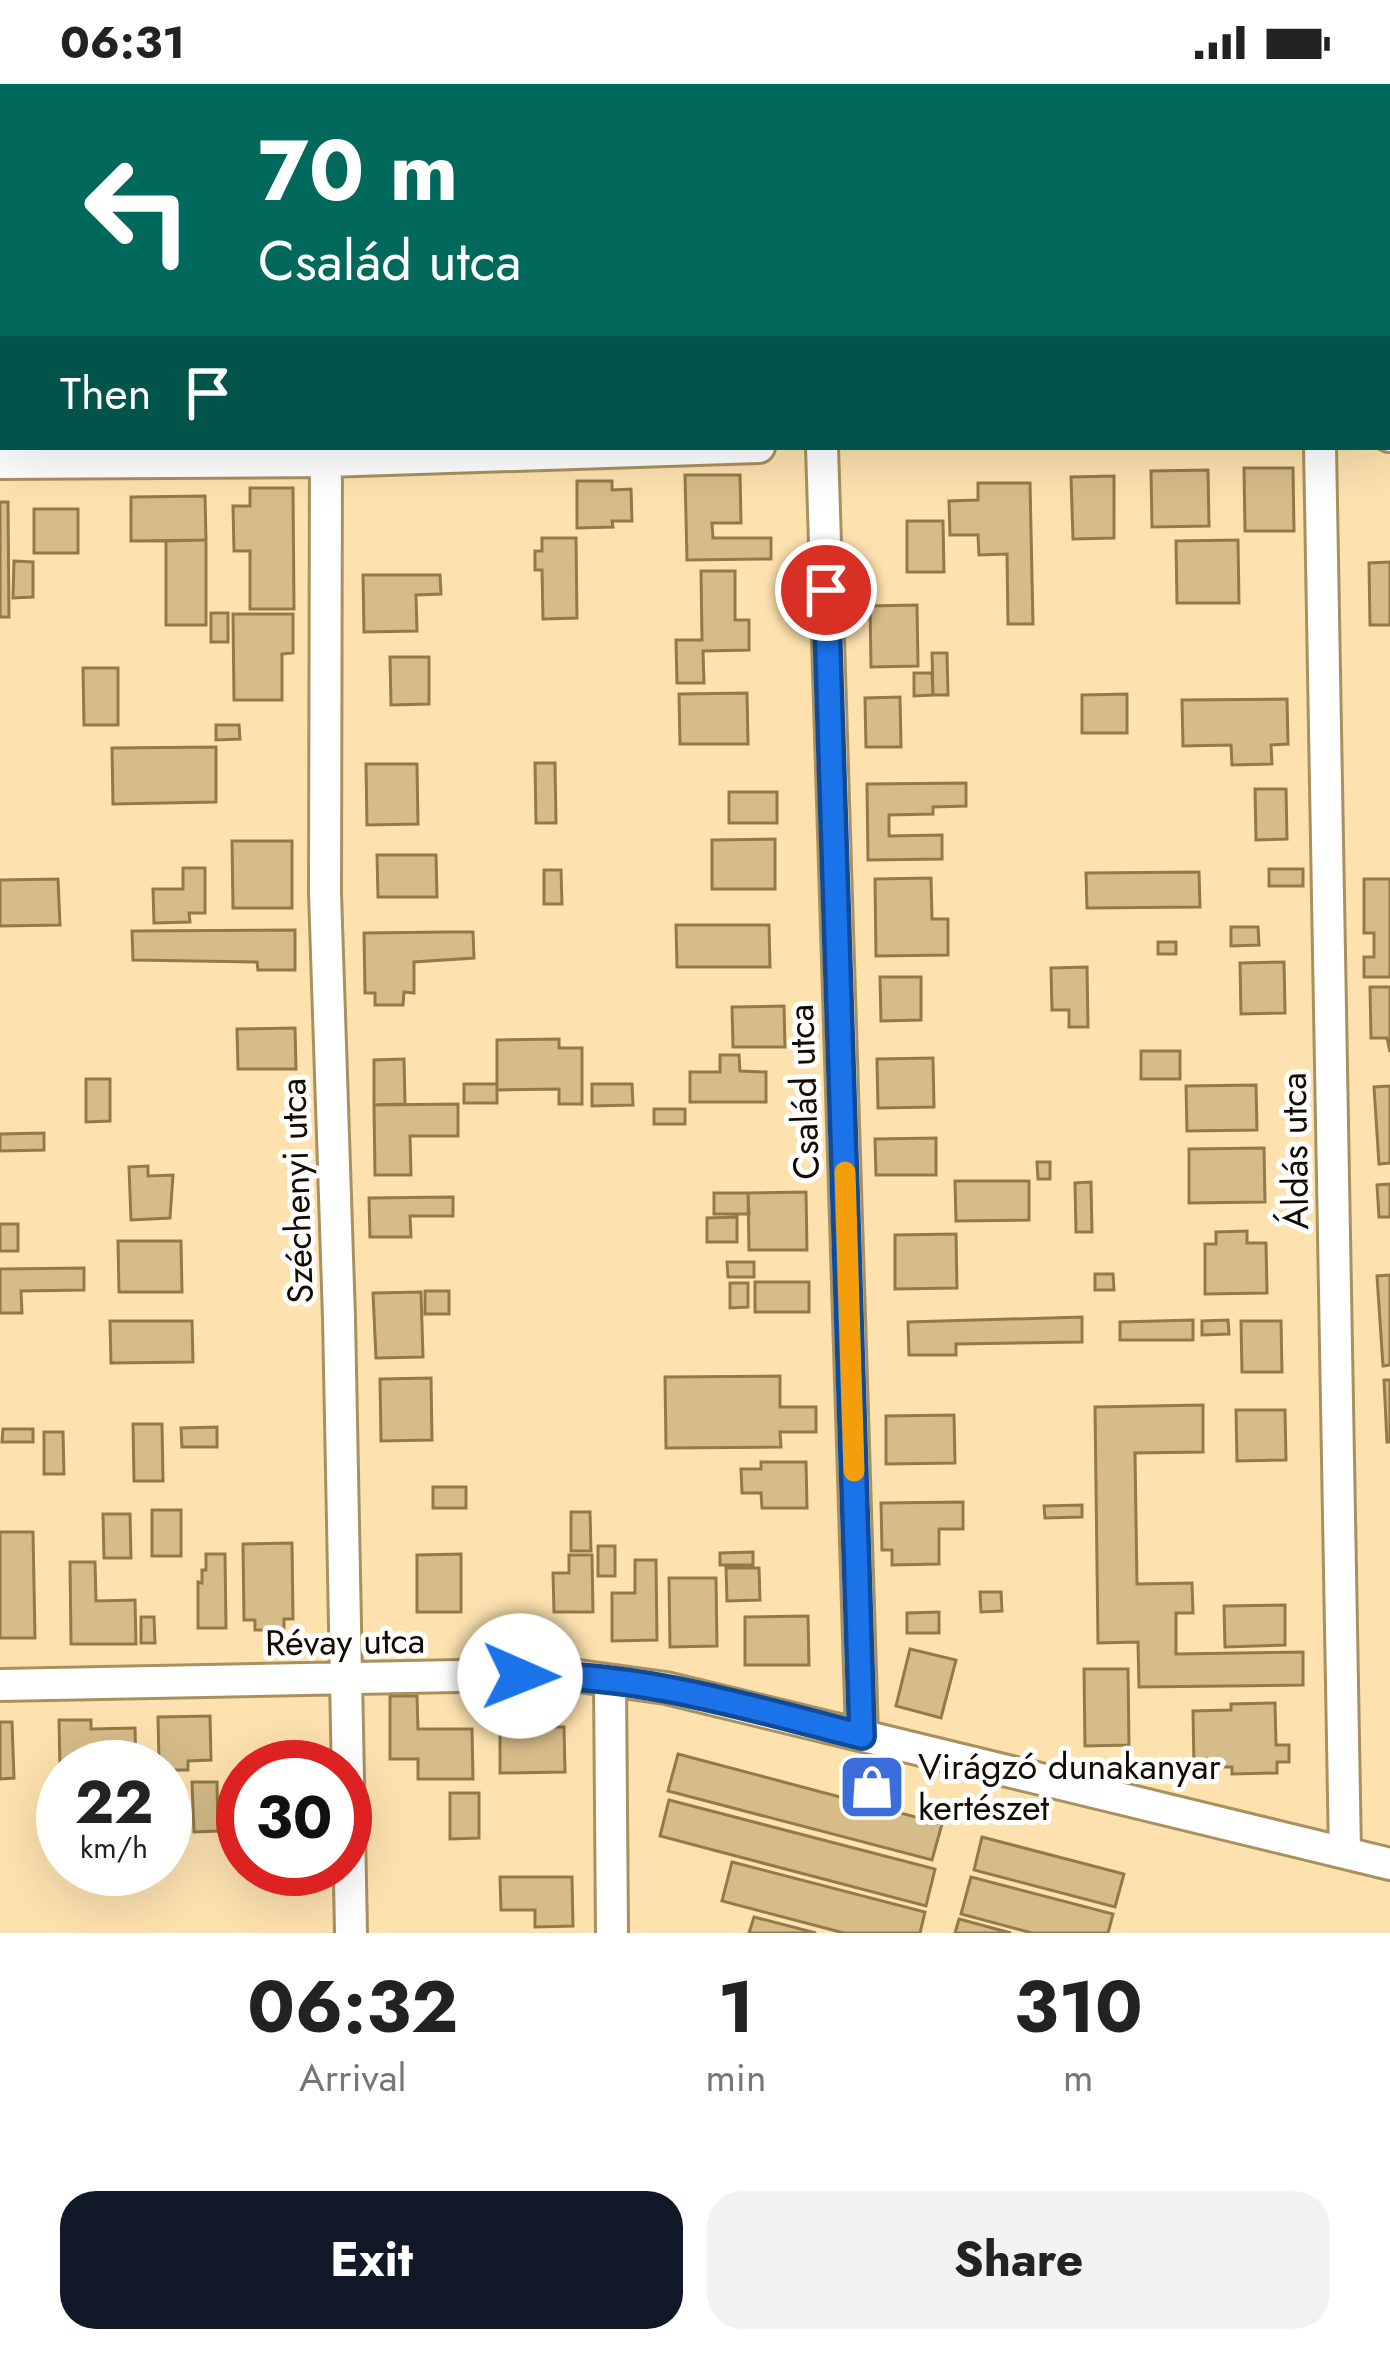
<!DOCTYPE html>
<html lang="en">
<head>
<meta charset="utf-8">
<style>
  :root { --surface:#fff; --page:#f2f2f2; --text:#222; --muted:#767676; --accent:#111827 }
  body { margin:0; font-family:Jost,sans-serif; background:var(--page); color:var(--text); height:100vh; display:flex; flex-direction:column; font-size:45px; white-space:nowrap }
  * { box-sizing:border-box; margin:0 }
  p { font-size:39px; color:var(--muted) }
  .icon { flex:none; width:66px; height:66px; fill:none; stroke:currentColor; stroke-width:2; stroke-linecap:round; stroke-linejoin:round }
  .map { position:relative; height:1849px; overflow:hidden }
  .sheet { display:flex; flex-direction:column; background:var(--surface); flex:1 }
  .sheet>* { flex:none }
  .top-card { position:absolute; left:0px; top:0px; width:1392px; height:366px; box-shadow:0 12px 48px #0002; background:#00695c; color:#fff; overflow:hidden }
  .speed { position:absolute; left:36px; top:1656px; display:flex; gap:24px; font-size:60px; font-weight:700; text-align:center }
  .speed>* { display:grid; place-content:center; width:156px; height:156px; border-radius:50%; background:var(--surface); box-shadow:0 12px 48px #0002; line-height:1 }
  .speed small { font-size:30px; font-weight:400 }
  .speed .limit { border:18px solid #d22; background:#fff; color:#111 }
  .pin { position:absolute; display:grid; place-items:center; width:102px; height:102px; color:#fff; margin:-51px; border:6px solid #fff; border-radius:50%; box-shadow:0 3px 12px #0007 }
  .me { position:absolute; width:132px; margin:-66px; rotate:91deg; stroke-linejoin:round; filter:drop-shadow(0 0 9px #0008) }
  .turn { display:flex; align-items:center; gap:42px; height:252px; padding:0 60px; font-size:54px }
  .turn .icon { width:156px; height:156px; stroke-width:2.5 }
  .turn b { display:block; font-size:84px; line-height:102px }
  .then { display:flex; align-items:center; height:114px; padding:0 60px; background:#0003; gap:24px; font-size:45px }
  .eta { display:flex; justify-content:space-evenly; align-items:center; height:204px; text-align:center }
  .eta b { font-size:72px; font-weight:700; line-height:84px }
  .primary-button { display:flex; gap:24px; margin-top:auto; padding:24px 60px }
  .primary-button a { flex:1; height:138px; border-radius:36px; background:var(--accent); color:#fff; font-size:48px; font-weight:700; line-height:138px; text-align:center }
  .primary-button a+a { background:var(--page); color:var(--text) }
  .status { display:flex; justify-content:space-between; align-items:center; height:84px; padding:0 60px; background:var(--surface); direction:ltr }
  .status svg { height:33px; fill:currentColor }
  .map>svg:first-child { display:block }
  .building { fill:#d6bc89; stroke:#927a49; stroke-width:3 }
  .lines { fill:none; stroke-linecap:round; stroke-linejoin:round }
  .street-casing { stroke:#a9915f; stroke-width:36 }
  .street { stroke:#fff; stroke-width:30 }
  .route-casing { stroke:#114b97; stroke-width:30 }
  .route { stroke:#1a73e8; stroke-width:21 }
  .slow { stroke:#f59e0b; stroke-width:21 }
  .labels { text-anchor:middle; stroke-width:10; stroke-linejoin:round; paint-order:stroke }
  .street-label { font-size:36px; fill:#140b00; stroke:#fff }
  .poi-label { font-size:36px; fill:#140b00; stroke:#fff; text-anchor:start }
</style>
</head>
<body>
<div class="status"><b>06:31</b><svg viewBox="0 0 49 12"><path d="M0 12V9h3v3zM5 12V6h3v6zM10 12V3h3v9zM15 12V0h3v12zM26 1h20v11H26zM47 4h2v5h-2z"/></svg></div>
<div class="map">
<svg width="1390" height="1849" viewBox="0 0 1390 1849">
  <rect width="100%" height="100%" fill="#fde2af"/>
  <path class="building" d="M268,0V3L193,2L251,0Z
    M3,281V334H0V282Z
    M1244,384H1293L1294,447H1245Z
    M1208,386L1209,442L1152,443L1151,387Z
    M685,391H740L741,439H712L713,454H771V475L687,476Z
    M1114,392V454L1073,455L1071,393Z
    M577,397H612V406L631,405L632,437H612L613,443L577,444Z
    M978,399H1030L1033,540H1008L1007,470L979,471L978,451H950L949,417L978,416Z
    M250,404H293L294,525H250V467H234L233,422H250Z
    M205,412L206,456L131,457V413Z
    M0,418H8L9,533H0Z
    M34,425H78V469H34Z
    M907,437H943L944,488H907Z
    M542,454H576L577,534L543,535L542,486H535V467H542Z
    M206,456V541H166V457Z
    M1238,456L1239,519H1177L1176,457Z
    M14,477L33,478V513L13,514Z
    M1390,478V541H1370L1369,479Z
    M701,487H735V536H749V566L703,567L704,599H677L676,556H702Z
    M363,491H440L441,510L416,511L417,547L364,548Z
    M917,521L918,582L871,583L870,522Z
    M211,529H228V558H211Z
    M233,530H293V569L282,570V616H234Z
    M932,569H947L948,611H933Z
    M390,573H429V620L391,621Z
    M83,584H118V641H84Z
    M914,589H932L933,611L914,612Z
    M747,609L748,660H680L679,610Z
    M1127,610V649H1082V611Z
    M900,613L901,663H866L865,614Z
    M1287,615L1288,660L1271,661L1272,680L1232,681L1231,661L1183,662L1182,616Z
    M216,641H239L240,655L216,656Z
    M216,663V718L113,720L112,664Z
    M535,679H555L556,739H536Z
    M366,680H417L418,740L367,741Z
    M966,699V722L933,723V730L889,731V752L942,751V775L868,776L867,700Z
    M1255,705H1286L1287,755L1256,756Z
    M729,708H777V739H729Z
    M775,755V805H712V756Z
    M232,757H292V824H233Z
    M377,771H436L437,813H378Z
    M183,784H205V829H189L190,838L154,839L153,805H183Z
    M1269,785H1303V802H1269Z
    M544,786H561L562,820H544Z
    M1199,788L1200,823L1087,824L1086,789Z
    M931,794L932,835H948V871L876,872L875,795Z
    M58,795L60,841L0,842V796Z
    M1364,795H1390V893H1364V873H1374V849H1364Z
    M676,841H769L770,883H677Z
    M1231,843H1258L1259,861L1231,862Z
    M295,846V886H258L257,878L133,876L132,847Z
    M445,848H473L474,874L414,878V909L404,908L403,921H375V909H365L364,849Z
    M1158,858H1176V870H1158Z
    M1284,878L1285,929L1241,930L1240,879Z
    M1087,883L1088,943H1069V926H1052L1051,884Z
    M880,893H921V936L881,937Z
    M1370,903H1390V968L1387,954H1371Z
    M784,922L785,963H733L732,923Z
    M295,944L296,985H238L237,945Z
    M559,955V964H582V1020H559V1005L497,1006V956Z
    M1141,967H1180V995H1141Z
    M720,971H739L740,987L766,988V1018H690V988H720Z
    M933,974L934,1023L878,1024L877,975Z
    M404,975L405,1020L374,1021V976Z
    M86,995H110V1037L86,1038Z
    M464,1000H497V1019H464Z
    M592,1000H632L633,1021L592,1022Z
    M1256,1001L1257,1046L1187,1047L1186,1002Z
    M1390,1002V1079L1379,1080L1374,1003Z
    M458,1020V1052H410L411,1091H375L374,1021Z
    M654,1025H685V1040H654Z
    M44,1049V1066L0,1067V1050Z
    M936,1054V1091H876L875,1055Z
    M1264,1064L1265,1118L1189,1119V1065Z
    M1037,1078H1050V1095H1038Z
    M148,1082V1092L173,1091L170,1134L131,1136L129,1083Z
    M955,1097H1029V1136L956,1137Z
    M1091,1098L1092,1148H1076L1075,1099Z
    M1390,1100V1133H1379L1377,1101Z
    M806,1108L807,1166H749L748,1109Z
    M714,1109H748L749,1130H714Z
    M453,1113V1132H410L411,1153H370L369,1114Z
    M737,1133V1158H707V1134Z
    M0,1140H18V1167H0Z
    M1247,1147V1159H1266L1267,1209L1205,1210V1160H1216V1148Z
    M956,1150L957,1204L895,1205V1151Z
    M118,1157H181L182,1208H119Z
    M727,1178H754V1193H728Z
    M84,1184V1206L21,1207L22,1229H0V1185Z
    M1095,1190H1113L1114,1206H1095Z
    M1390,1191V1281L1383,1282L1377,1192Z
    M755,1198H809V1228H755Z
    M730,1199H748V1223L730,1224Z
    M425,1207H449V1230H425Z
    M421,1208L423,1273L376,1274L373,1209Z
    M1082,1233V1258L956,1260V1271H909L908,1238Z
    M1193,1236V1256H1120V1238Z
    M1228,1236L1229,1250L1202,1251V1237Z
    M110,1237H192L193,1278L111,1279Z
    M1241,1237H1281L1282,1288H1242Z
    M780,1292V1323H816V1348H780L781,1363L666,1364L665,1293Z
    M431,1294L432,1356L381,1357L380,1295Z
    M1384,1296H1390V1358H1387Z
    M1203,1321V1368L1135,1369L1137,1500L1192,1499L1193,1529H1176V1570L1303,1568V1601L1139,1603L1138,1558L1098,1559L1095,1323Z
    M1236,1326H1285L1286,1376L1237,1377Z
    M954,1331L955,1379L886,1380V1332Z
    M133,1340H162L163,1397H134Z
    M217,1343V1363H182L181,1344Z
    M3,1345H33V1358H2Z
    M44,1348H63L64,1390H44Z
    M761,1378H806L807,1424H762L761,1409H742L741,1385H761Z
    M433,1403H466V1424H433Z
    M963,1418V1445H939V1480L892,1481V1466H882L881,1419Z
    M1082,1421V1433L1045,1434L1044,1422Z
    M152,1426H181V1472H152Z
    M571,1428H590L591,1467H571Z
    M103,1430H130L131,1474H104Z
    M0,1448H33L35,1554H0Z
    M292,1459L293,1535H284V1546H255V1536H244L243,1460Z
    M598,1462H615V1492H598Z
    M753,1468V1481H720V1469Z
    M206,1470H225L226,1544H198V1498L202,1499V1486H206Z
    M461,1470V1528H417V1471Z
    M569,1471H592L593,1528H554L553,1489H569Z
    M635,1476H656L657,1556L612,1557V1509H635Z
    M70,1478H95L96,1517L135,1516L136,1560H71Z
    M726,1484H759L760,1516L727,1517Z
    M669,1494H716L717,1562L670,1563Z
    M980,1508H1001L1002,1527L981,1528Z
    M1285,1521V1561L1225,1563L1224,1522Z
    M939,1528V1549H907V1529Z
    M808,1532L809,1581H745V1533Z
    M141,1533H154L155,1559H141Z
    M910,1565L956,1576L941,1634L896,1622Z
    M1084,1585H1128L1129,1661L1085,1662Z
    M390,1612H417L418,1645H472L473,1695H418V1675H390Z
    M1275,1619L1276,1661H1289V1678H1277V1689L1232,1690V1683H1194L1193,1627L1231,1626V1620Z
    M210,1632L211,1676L188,1677V1686H165V1678H159L158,1633Z
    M59,1636H91V1645L135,1644L136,1683L60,1685Z
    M0,1638H12L14,1694L0,1695Z
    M500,1643H564L565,1688L500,1689Z
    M678,1670L942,1740L932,1776L668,1707Z
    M283,1672H315V1683H284Z
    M192,1698H217L218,1747L194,1748Z
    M450,1709H479V1754L450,1755Z
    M669,1716L935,1785L926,1822L660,1752Z
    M982,1753L1124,1790L1115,1823L974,1786Z
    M732,1778L925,1828L920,1849H844L722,1817Z
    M281,1785H317V1791H282Z
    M500,1793H572L573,1842L535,1843V1826H501Z
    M971,1793L1113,1830L1108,1849H1032L961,1830Z
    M754,1833L816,1849H749Z
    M959,1835L1011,1849H955Z"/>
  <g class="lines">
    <defs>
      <path id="street" d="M322,0V3
        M816,0V3
        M1316,0V3
        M1389,352H1390
        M326,363L325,809L339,1234L351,1849
        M822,363L862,1651
        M1320,363L1345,1769
        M0,379L327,377L759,363
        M610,1597L612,1849
        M0,1601L564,1590L666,1604L1390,1780"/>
    </defs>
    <use href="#street" class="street-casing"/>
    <use href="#street" class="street"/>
  </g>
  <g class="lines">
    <defs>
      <path id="route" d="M520,1592C636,1588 750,1624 862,1652L826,506"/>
    </defs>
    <use href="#route" class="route-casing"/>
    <use href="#route" class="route"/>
    <path class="slow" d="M845,1088L854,1387"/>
  </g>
  <defs>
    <symbol id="shop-square" viewBox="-11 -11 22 22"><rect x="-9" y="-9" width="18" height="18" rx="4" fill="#3c6ddd" stroke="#fff"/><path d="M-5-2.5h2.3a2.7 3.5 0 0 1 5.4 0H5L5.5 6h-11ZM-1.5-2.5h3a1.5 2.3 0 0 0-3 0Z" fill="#fff"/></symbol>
  </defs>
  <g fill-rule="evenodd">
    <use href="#shop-square" x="834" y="1665" width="76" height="76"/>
  </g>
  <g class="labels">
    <g class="street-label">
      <text transform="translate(803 1008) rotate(-92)" y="13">Család utca</text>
      <text transform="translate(1294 1067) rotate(-91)" y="13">Áldás utca</text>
      <text transform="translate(296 1107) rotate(-92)" y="13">Széchenyi utca</text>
      <text transform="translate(345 1557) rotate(-1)" y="13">Révay utca</text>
    </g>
    <g class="poi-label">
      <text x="918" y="1695">Virágzó dunakanyar<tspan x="918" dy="41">kertészet</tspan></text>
    </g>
  </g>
</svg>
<div class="speed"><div>22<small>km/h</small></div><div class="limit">30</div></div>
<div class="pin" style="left:826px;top:506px;background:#d93025"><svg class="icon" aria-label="arrive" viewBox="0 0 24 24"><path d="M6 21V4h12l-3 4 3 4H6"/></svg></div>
<svg class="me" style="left:520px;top:1592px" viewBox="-20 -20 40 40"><circle r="19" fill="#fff"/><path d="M0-13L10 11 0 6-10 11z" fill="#1a73e8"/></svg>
<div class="top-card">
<div class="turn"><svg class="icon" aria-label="left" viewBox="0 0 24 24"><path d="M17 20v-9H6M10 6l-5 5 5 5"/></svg><div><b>70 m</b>Család utca</div></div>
<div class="then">Then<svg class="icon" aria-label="arrive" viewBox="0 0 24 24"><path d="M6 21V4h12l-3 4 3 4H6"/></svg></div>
</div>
</div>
<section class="sheet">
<div class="eta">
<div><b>06:32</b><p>Arrival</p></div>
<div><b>1</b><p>min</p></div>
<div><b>310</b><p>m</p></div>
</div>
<div class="primary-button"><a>Exit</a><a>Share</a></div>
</section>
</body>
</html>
